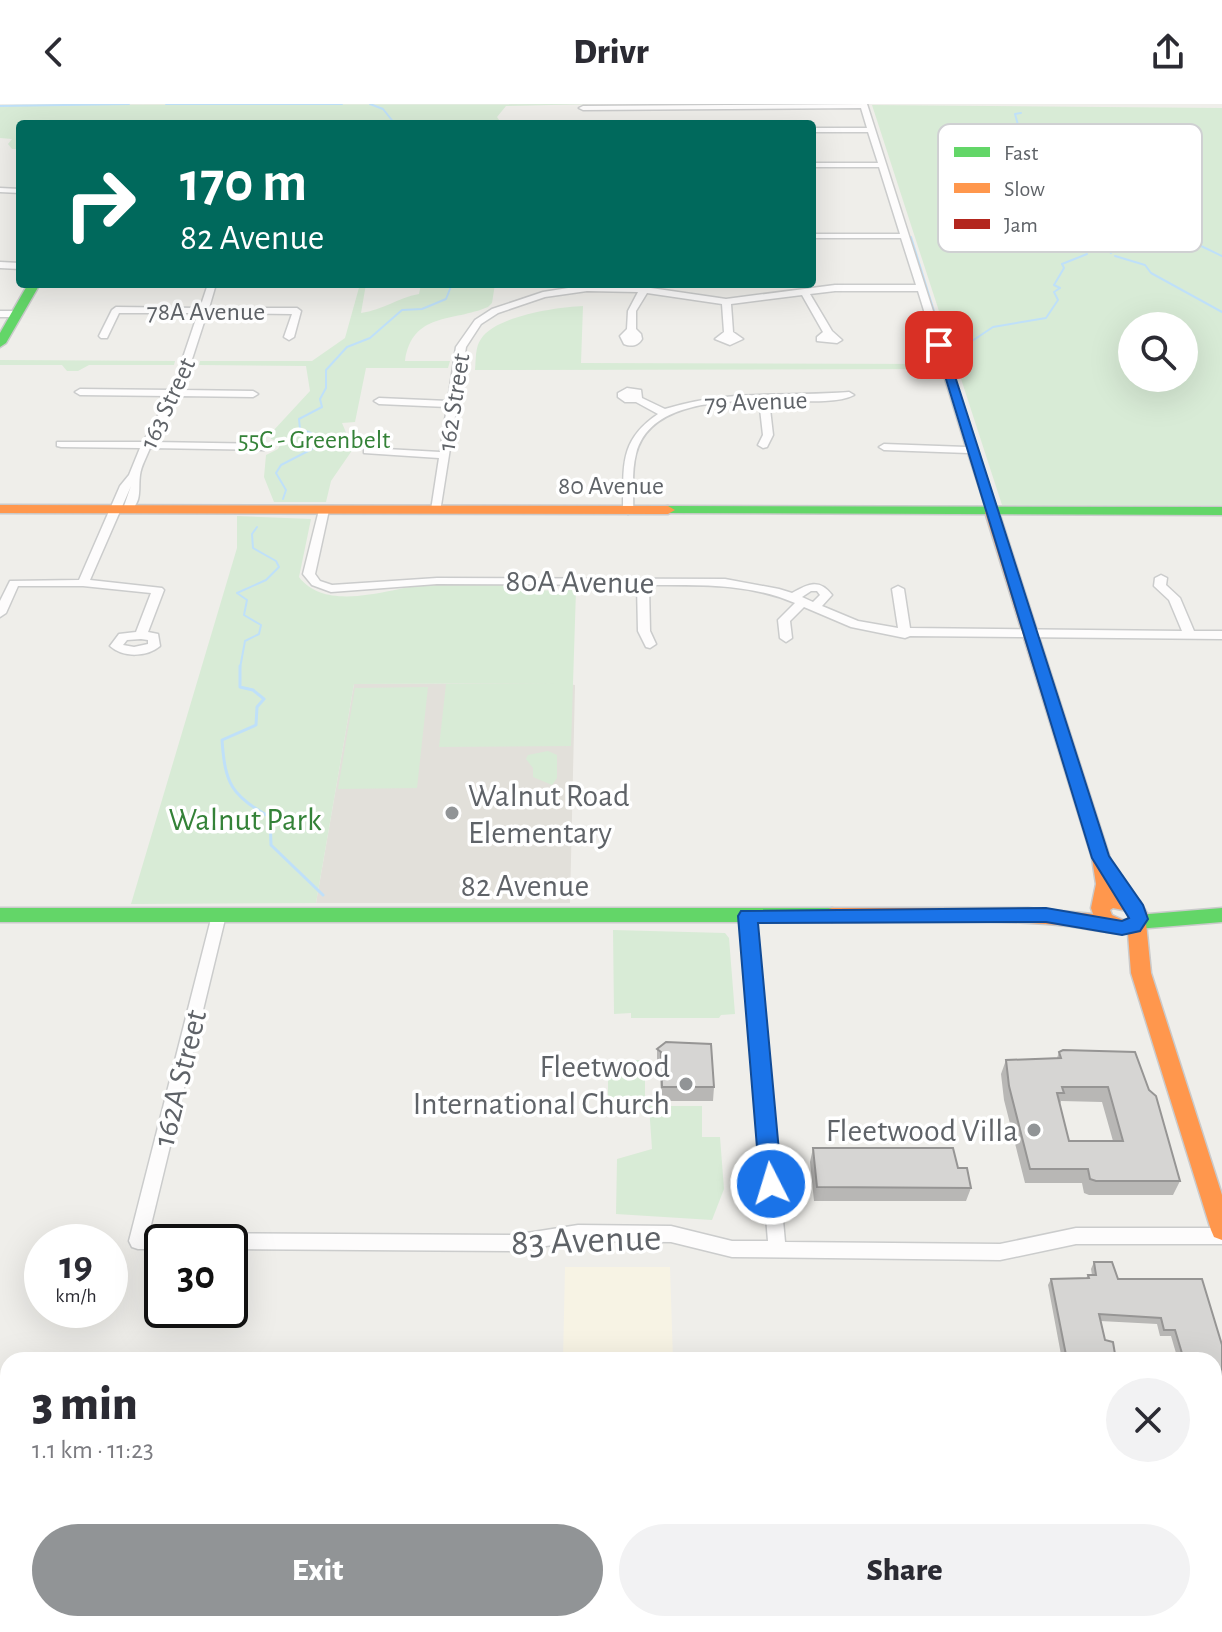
<!DOCTYPE html>
<html lang="en">
<head>
<meta charset="utf-8">
<style>
  :root { --surface:#fff; --page:#f2f2f3; --text:#2b2b33; --muted:#7c7c81; --accent:#919496 }
  body { margin:0; font-family:"Alegreya Sans",sans-serif; background:var(--page); color:var(--text); height:100vh; display:flex; flex-direction:column; font-size:30px; white-space:nowrap }
  * { box-sizing:border-box; margin:0 }
  p { font-size:26px; color:var(--muted) }
  .icon { flex:none; width:44px; height:44px; fill:none; stroke:currentColor; stroke-width:2; stroke-linecap:round; stroke-linejoin:round }
  .map { position:relative; flex:1; overflow:hidden }
  .side { position:absolute; left:0px; top:1248px; width:1222px; height:280px; display:flex; flex-direction:column; background:var(--surface); border-radius:24px 24px 0 0; box-shadow:0 8px 32px #0002 }
  .side>* { flex:none }
  .top-card { position:absolute; left:16px; top:16px; width:800px; height:168px; border-radius:8px; box-shadow:0 8px 32px #0002; background:#00695c; color:#fff; overflow:hidden }
  .fabs { position:absolute; left:1118px; top:208px; display:grid; gap:16px }
  .fabs a { display:grid; place-items:center; width:80px; height:80px; border-radius:50%; background:var(--surface); box-shadow:0 8px 32px #0002; font-size:40px }
  .speed { position:absolute; left:24px; top:1120px; display:flex; gap:16px; font-size:40px; font-weight:700; text-align:center }
  .speed>* { display:grid; place-content:center; width:104px; height:104px; border-radius:50%; background:var(--surface); box-shadow:0 8px 32px #0002; line-height:1 }
  .speed small { font-size:20px; font-weight:400 }
  .speed .limit { border:4px solid #111; border-radius:12px; background:#fff; color:#111 }
  .pin { position:absolute; display:grid; place-items:center; width:68px; height:68px; color:#fff; margin:-34px; border-radius:16px; box-shadow:0 4px 12px #0006 }
  .me { position:absolute; width:88px; margin:-44px; rotate:355deg; stroke-linejoin:round; filter:drop-shadow(0 0 6px #0008) }
  .turn { display:flex; align-items:center; gap:28px; height:168px; padding:0 32px; font-size:36px }
  .turn .icon { width:104px; height:104px; stroke-width:2.5 }
  .turn b { display:block; font-size:56px; line-height:68px }
  .round { display:grid; place-items:center; flex:none; width:84px; height:84px; border-radius:42px; background:var(--page) }
  .summary { display:flex; align-items:center; justify-content:space-between; height:136px; padding:0 32px }
  h1 { font-size:48px; font-weight:800; line-height:60px }
  .button { display:flex; gap:16px; margin-top:auto; padding:16px 32px }
  .button a { flex:1; height:92px; border-radius:48px; background:var(--accent); color:#fff; font-size:32px; font-weight:800; line-height:92px; text-align:center }
  .button a+a { background:var(--page); color:var(--text) }
  header { display:flex; justify-content:space-between; align-items:center; height:104px; padding:0 32px; background:var(--surface); font-size:36px; font-weight:800 }
  .map>svg:first-child { display:block }
  .commercial { fill:#f7f3e4 }
  .education { fill:#e2e0da }
  .green { fill:#d8ebd6; fill-rule:evenodd }
  .lines { fill:none; stroke-linecap:round; stroke-linejoin:round }
  .stream-far1 { stroke:#bfe0f9; stroke-width:2 }
  .stream { stroke:#bfe0f9; stroke-width:3 }
  .street-casing { stroke:#cbcccc; stroke-width:3 }
  .fast-casing { stroke:#cacacb; stroke-width:3 }
  .slow-casing { stroke:#cacacb; stroke-width:3 }
  .jam-casing { stroke:#cacacb; stroke-width:3 }
  .street { fill:#fdfcfc; fill-rule:evenodd }
  .fast { fill:#63d668; fill-rule:evenodd }
  .slow { fill:#ff974d; fill-rule:evenodd }
  .jam { fill:#b3261e; fill-rule:evenodd }
  .wall { fill:#b8b7b5; fill-rule:evenodd }
  .building { fill:#d6d5d3; stroke:#969594; stroke-width:2; fill-rule:evenodd }
  .route { fill:#1a73e8; stroke:#114b97; stroke-width:2 }
  .poi-dot { fill:#919496; stroke:#fff; stroke-width:3 }
  .labels { text-anchor:middle; stroke-width:7; stroke-linejoin:round; paint-order:stroke }
  .far-street-label { font-size:26px; fill:#5f6368; stroke:#fff }
  .far-park-label { font-size:26px; fill:#348238; stroke:#fff }
  .street-label { font-size:32px; fill:#5f6368; stroke:#fff }
  .poi-label { font-size:32px; fill:#5f6368; stroke:#fff; text-anchor:end }
  .park-label { font-size:32px; fill:#348238; stroke:#fff }
  .near-street-label { font-size:38px; fill:#5f6368; stroke:#fff }
  .key { fill:#fff; stroke:#cfd0d2; stroke-width:2 }
  .key-label { font-size:22px; fill:#5f6368 }
</style>
</head>
<body>
<header><svg class="icon" aria-label="back" viewBox="0 0 24 24"><path d="M15 5l-7 7 7 7"/></svg>Drivr<svg class="icon" aria-label="share" viewBox="0 0 24 24"><path d="M12 15V3M7 8l5-5 5 5M5 13v7h14v-7"/></svg></header>
<div class="map">
<svg width="1222" height="1528" viewBox="0 0 1222 1528">
  <rect width="100%" height="100%" fill="#efeeea"/>
  <path class="commercial" d="M565,1163H670L673,1256H563Z
    M0,1371L8,1376V1520H138V1528H0Z
    M557,1520H1079L1081,1528H557Z"/>
  <path class="education" d="M561,579L575,581L570,799H316L354,580Z"/>
  <path class="green" d="M595,0L506,2L497,13L502,20H20V45H12L8,40L12,35L0,34V1Z
    M872,1L1222,4V401H1002ZM1132,222H1184V274H1132Z
    M360,180H366L361,209C383,206 397,194 419,190L421,180H495L492,199L488,203C453,218 412,208 405,257H450L448,264H366L355,318L342,319L353,345L331,377L326,398H274L264,373L266,351L278,345L281,339L271,335L273,327L310,287L306,262L199,261L200,257H312L345,234Z
    M583,202L581,259L937,260L938,265L475,266C476,256 475,243 481,235C495,212 558,203 583,202Z
    M0,256L175,257L174,261H89L78,267H67L62,261H0Z
    M237,412L311,415L299,473C328,511 395,482 435,479C457,478 481,479 503,479L508,487L576,486L571,642L439,643L446,580L562,579L354,580L316,799L131,800L237,444Z
    M428,583L417,684L338,685L355,584Z
    M548,647L557,651V674L552,681L533,673V664L526,655L528,651Z
    M613,826L725,829L729,834L735,910L721,911L719,914H631V909L614,910Z
    M608,956H645V996H608Z
    M649,1002H702V1033H720L724,1085L712,1116L616,1110L617,1055L652,1045Z
    M1214,1461H1222V1528H1154L1152,1520H1214Z
    M936,1520H1095L1093,1528H937Z"/>
  <g class="lines">
    <path class="stream-far1" d="M166,0H342
      M370,0L383,5L395,20
      M0,2L129,0
      M1021,9L1015,10L1021,32L1094,47L1107,65L1136,76L1134,80L1145,87L1143,97L1189,124
      M1039,40L1075,63L1073,71L1086,90L1083,96L1089,103L1085,107L1095,119L1092,127L1111,149
      M1193,127L1202,138L1199,141L1222,152
      M911,133L943,236
      M1089,148L1108,145
      M1115,152L1145,161L1151,169L1222,208
      M954,244L966,241L993,223L1046,214L1058,196L1054,188L1060,184L1054,181L1064,164L1062,160L1087,150
      M283,395L286,386L276,369L281,361L312,345L315,336L311,329L300,325L299,315L322,303L320,295L326,284V266L347,243L370,234L402,206L422,205L446,195L452,180
      M240,564L245,537L259,530L261,521L244,511L247,496L237,489L266,476L279,463L276,457L253,444L252,430L257,423"/>
    <path class="stream" d="M240,562V583L253,586L264,595L257,603L256,621L222,636C225,679 231,692 270,713L271,741L323,791"/>
    <defs>
      <path id="street" d="M867,0L997,408L996,410H988L987,408L968,349L884,346L879,343L884,340L966,343L918,187H835L810,190L832,227L842,236L837,239L817,237V233L823,228L802,191L731,200L733,228L743,235L730,241L715,235L724,228L722,200L647,189L636,207V225L641,230L642,235C638,242 631,243 624,240L620,232L627,225L628,207L638,188L587,187L545,193L498,209L481,220L466,243L440,408H432L431,406L439,354L364,349V345L368,344L440,348L447,303L379,300L374,297L379,294L448,297L456,243L475,216L492,205L543,188L587,181L644,183L726,195L835,181H916L901,134H812V130H900L879,63H812V59H878L868,28H812V24H867L861,4L583,6L579,4L583,2Z
        M0,84L20,85V89L0,88Z
        M0,158L20,159V165L0,164Z
        M208,180H216L209,204H297L301,207L294,233L289,236L284,233L292,210L207,209L182,286L253,287L258,290L253,293L179,292L153,338L264,340L269,343L264,346L150,344C147,352 141,362 140,371C138,385 143,399 128,408L123,405L131,382L90,476L162,484L164,486L148,528L158,530L160,542C147,553 123,554 110,542L119,530L136,528L151,489L83,482H18L6,509L0,513V497L10,477L79,476L120,382L129,371L140,344L61,343L57,342V338H143L169,292L80,291L75,288L80,285L172,286L198,209H119L107,234H101L99,232L112,206L116,203L200,204ZM141,535L148,536V540L134,543L123,541L127,536Z
        M0,207H17L21,210L17,213H0Z
        M627,284L641,286L642,294L665,305C728,285 785,293 849,288L854,291C836,301 791,296 769,296L773,331L767,343L763,344L758,341L763,331L759,296C717,298 649,299 636,350C631,369 634,388 633,407L628,410L623,407C624,363 618,337 658,310L636,298H625L618,293V289Z
        M324,403L329,406L315,470L320,477L332,481L437,474L725,475L779,485L792,489C808,480 819,474 832,491L822,502L858,517L898,524L892,485L898,482L904,485L910,524L1182,527L1169,496L1154,482L1155,474L1161,471L1167,474L1166,481L1180,494L1194,527H1222V535L910,532L905,534L851,523L804,503L790,517L792,534L786,538L780,534L778,516L795,499C748,479 699,481 649,481L650,527L656,540L650,544L646,543L638,527L637,481L437,480L331,488L312,481L303,470L319,406ZM811,487H817L820,491L813,498L802,493Z
        M219,806L224,807L226,811L149,1129L514,1131L578,1121L671,1122L732,1137H768L741,812L743,808H753L755,812L785,1138L1000,1140L1076,1124H1222V1140H1076L1000,1156L732,1153L671,1138L578,1137L514,1147L230,1145V1138H162V1145H138L132,1143L129,1137L212,811L214,807Z"/>
      <path id="fast" d="M28,180H40L6,239L0,243V229Z
        M668,402L1222,403V411L663,409V403Z
        M0,804H832L839,806L841,811L839,816L832,818H0Z
        M1222,804V818L1137,825L1130,823L1128,818L1130,813L1137,811Z"/>
      <path id="slow" d="M0,401L668,402L675,406L668,410L0,409Z
        M992,404L999,408L1110,754L1113,790L1140,797L1148,811L1146,819L1151,869L1222,1091V1136L1214,1133L1211,1126L1131,869L1128,829C1121,832 1080,823 1068,822C990,814 910,818 832,818L825,816L823,811L825,806L832,804H1028L1093,810L1091,804L1096,780L1092,754L985,408ZM1113,804L1127,807L1129,815L1123,816L1112,811L1110,806Z"/>
      <path id="jam" d="M0,1291L8,1294V1320L0,1317Z
        M290,1520H324L327,1528H293Z"/>
    </defs>
    <use href="#street" class="street-casing"/>
    <use href="#fast" class="fast-casing"/>
    <use href="#slow" class="slow-casing"/>
    <use href="#jam" class="jam-casing"/>
    <use href="#street" class="street"/>
    <use href="#fast" class="fast"/>
    <use href="#slow" class="slow"/>
    <use href="#jam" class="jam"/>
  </g>
  <path class="wall" d="M657,945L714,983L713,997H661L660,962L657,959Z
    M1059,948H1135L1180,1077L1173,1091H1089L1084,1089L1082,1079H1025L1004,996L1001,970L1006,956L1057,954ZM1061,997L1102,998L1113,1037H1069L1060,1000Z
    M813,1044L958,1064L971,1084L966,1097H814L810,1058Z
    M1094,1158L1118,1175L1222,1241V1320H1214V1256H1178L1171,1232H1160L1157,1220L1100,1217L1105,1236L1116,1256H1062L1048,1181L1051,1175L1086,1174L1088,1171H1092L1091,1165Z
    M833,1520H941L942,1528H834Z"/>
  <path class="building" d="M666,938L711,940L714,983H662L661,948L657,945Z
    M1063,946L1135,948L1149,986L1156,992L1180,1077H1096L1090,1075L1088,1065H1030L1009,982L1006,956L1061,954L1059,948ZM1062,983H1108L1123,1037H1069L1057,989H1064Z
    M813,1044H953L958,1064H967L971,1084L817,1083Z
    M1094,1158H1112L1118,1175H1202L1222,1241V1314H1214V1256H1184L1175,1226H1164L1161,1214L1099,1210L1105,1236L1113,1238L1116,1256H1067L1051,1175L1089,1174L1088,1171H1096Z
    M838,1520H941L942,1528H838Z"/>
  <path class="route" d="M935,239L945,241L1109,752L1143,801L1148,815L1140,827L1122,831L1046,818L758,819L782,1080L779,1086L771,1089L763,1086L760,1080L738,812L741,807L1046,804L1122,817L1129,814L1092,754Z"/>
  <g class="poi-dot">
    <circle cx="452" cy="709" r="8"/>
    <circle cx="686" cy="980" r="8"/>
    <circle cx="1034" cy="1026" r="8"/>
  </g>
  <g class="labels">
    <g class="far-street-label">
      <text x="206" y="216">78A Avenue</text>
      <text transform="translate(756 297) rotate(-2)" y="9">79 Avenue</text>
      <text transform="translate(453 298) rotate(-81)" y="9">162 Street</text>
      <text transform="translate(167 299) rotate(-65)" y="9">163 Street</text>
      <text x="611" y="390">80 Avenue</text>
    </g>
    <g class="far-park-label">
      <text x="314" y="344">55C - Greenbelt</text>
    </g>
    <g class="street-label">
      <text transform="translate(580 477) rotate(1)" y="11">80A Avenue</text>
      <text x="525" y="792">82 Avenue</text>
      <text transform="translate(179 974) rotate(-76)" y="11">162A Street</text>
    </g>
    <g class="poi-label">
      <text x="468" y="702" text-anchor="start">Walnut Road<tspan x="468" dy="37">Elementary</tspan></text>
      <text x="670" y="973">Fleetwood<tspan x="670" dy="37">International Church</tspan></text>
      <text x="1018" y="1037">Fleetwood Villa</text>
    </g>
    <g class="park-label">
      <text x="245" y="726">Walnut Park</text>
    </g>
    <g class="near-street-label">
      <text transform="translate(586 1135) rotate(-2)" y="13">83 Avenue</text>
    </g>
  </g>
  <rect x="938" y="20" width="264" height="128" rx="12" class="key"/>
  <rect x="954" y="43" width="36" height="10" fill="#63d668"/>
  <rect x="954" y="79" width="36" height="10" fill="#ff974d"/>
  <rect x="954" y="115" width="36" height="10" fill="#b3261e"/>
  <g class="key-label">
    <text x="1004" y="56">Fast</text>
    <text x="1004" y="92">Slow</text>
    <text x="1004" y="128">Jam</text>
  </g>
</svg>
<div class="fabs">
<a><svg class="icon" aria-label="search" viewBox="0 0 24 24"><circle cx="10" cy="10" r="6"/><path d="M15 15l6 6"/></svg></a>
</div>
<div class="speed"><div>19<small>km/h</small></div><div class="limit">30</div></div>
<div class="pin" style="left:939px;top:241px;background:#d93025"><svg class="icon" aria-label="arrive" viewBox="0 0 24 24"><path d="M6 21V4h12l-3 4 3 4H6"/></svg></div>
<svg class="me" style="left:771px;top:1080px" viewBox="-20 -20 40 40"><circle r="17" fill="#1a73e8" stroke="#fff" stroke-width="3"/><path d="M0-11L8 9 0 5-8 9z" fill="#fff"/></svg>
<div class="top-card">
<div class="turn"><svg class="icon" aria-label="right" viewBox="0 0 24 24"><path d="M7 20v-9h11M14 6l5 5-5 5"/></svg><div><b>170 m</b>82 Avenue</div></div>
</div>
<section class="side">
<div class="summary"><div><h1>3 min</h1><p>1.1 km · 11:23</p></div><a class="round"><svg class="icon" aria-label="close" viewBox="0 0 24 24"><path d="M6 6l12 12M18 6L6 18"/></svg></a></div>
<div class="button"><a>Exit</a><a>Share</a></div>
</section>
</div>
</body>
</html>
